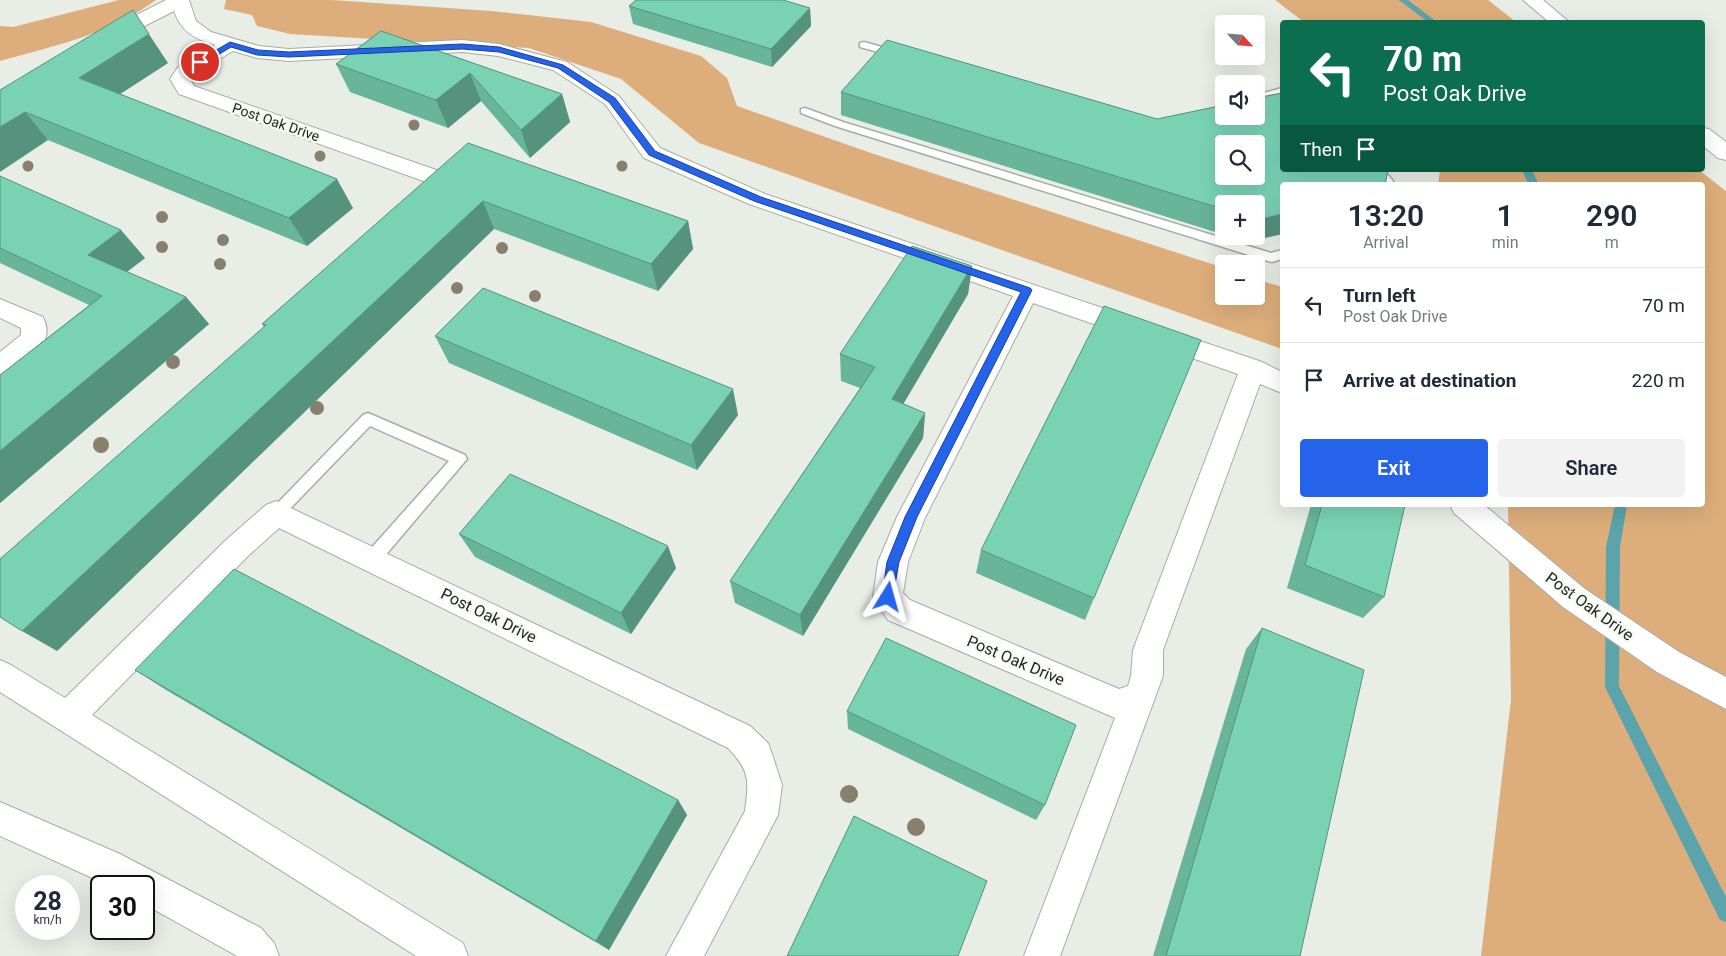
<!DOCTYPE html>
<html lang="en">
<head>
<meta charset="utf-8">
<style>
  :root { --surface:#fff; --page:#f2f2f3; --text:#1f2937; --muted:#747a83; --line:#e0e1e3; --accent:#2563eb }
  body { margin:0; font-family:Roboto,sans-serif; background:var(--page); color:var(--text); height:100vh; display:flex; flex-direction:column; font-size:19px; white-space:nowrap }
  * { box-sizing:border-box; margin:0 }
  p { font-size:16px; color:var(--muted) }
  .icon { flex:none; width:28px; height:28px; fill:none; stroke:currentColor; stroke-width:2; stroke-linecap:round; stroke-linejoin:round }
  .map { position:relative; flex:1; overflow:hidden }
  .panel { position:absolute; left:1280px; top:182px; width:425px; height:325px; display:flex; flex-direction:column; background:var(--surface); border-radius:5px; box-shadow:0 5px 20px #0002 }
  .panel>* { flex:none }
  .guide { position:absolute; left:1280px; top:20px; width:425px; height:152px; border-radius:5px; box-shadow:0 5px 20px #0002; background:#0b6e4f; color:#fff; overflow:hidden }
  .needle { width:32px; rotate:116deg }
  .fabs { position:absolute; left:1215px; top:15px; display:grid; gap:10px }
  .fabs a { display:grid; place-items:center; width:50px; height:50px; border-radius:5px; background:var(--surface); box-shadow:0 5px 20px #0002; font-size:25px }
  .speed { position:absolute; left:15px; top:875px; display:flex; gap:10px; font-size:25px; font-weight:700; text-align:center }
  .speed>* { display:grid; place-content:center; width:65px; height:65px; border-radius:50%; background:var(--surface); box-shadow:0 5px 20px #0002; line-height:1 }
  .speed small { font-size:12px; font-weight:400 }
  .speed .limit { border:2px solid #111; border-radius:8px; background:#fff; color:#111 }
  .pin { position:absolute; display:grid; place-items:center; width:42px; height:42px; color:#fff; margin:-21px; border:2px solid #fff; border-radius:50%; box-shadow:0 1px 5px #0007 }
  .me { position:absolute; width:55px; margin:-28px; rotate:8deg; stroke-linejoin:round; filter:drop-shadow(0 0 4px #0008) }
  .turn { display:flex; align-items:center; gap:18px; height:105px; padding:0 20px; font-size:22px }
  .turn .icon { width:65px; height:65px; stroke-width:2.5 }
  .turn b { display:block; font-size:35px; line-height:42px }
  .then { display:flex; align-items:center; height:48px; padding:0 20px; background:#0003; gap:10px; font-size:19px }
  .eta { display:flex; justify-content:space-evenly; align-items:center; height:85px; text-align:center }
  .eta b { font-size:30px; font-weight:600; line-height:35px }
  .cta { display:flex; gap:10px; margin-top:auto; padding:10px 20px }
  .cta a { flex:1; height:58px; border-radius:5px; background:var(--accent); color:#fff; font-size:20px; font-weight:600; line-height:58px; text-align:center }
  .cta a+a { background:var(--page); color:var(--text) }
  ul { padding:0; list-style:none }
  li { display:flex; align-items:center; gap:15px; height:75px; padding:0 20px; border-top:1px solid var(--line) }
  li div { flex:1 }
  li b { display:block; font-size:19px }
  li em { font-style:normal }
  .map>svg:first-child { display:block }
  .green { fill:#ddae7b }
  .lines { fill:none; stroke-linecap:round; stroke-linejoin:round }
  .stream { fill:#5ba4ab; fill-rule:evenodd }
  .lane-casing { stroke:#a7aca4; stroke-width:3 }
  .street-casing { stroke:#a7aca4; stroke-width:2 }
  .highway-casing { stroke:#a7aca4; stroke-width:2 }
  .lane { fill:#fff; fill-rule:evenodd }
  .street { fill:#fff; fill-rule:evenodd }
  .highway { fill:#fff; fill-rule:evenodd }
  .tree { fill:#887f6d }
  .wall { fill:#68b59b; fill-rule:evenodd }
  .shaded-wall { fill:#55937e }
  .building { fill:#79d2b4; stroke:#55937e; fill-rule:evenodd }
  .route { fill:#2563eb; stroke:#184099 }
  .labels { text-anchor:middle; stroke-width:5; stroke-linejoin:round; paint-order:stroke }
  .far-street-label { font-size:14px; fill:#1f211e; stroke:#f5fbf3 }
  .street-label { font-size:16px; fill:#1f211e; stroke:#f5fbf3 }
</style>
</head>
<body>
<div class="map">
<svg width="1726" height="956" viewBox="0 0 1726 956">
  <rect width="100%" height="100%" fill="#e8ede6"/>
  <path class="green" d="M119,0H156C110,34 54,46 0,61V26L13,27Z
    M226,0H332L491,11L591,22L701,56L727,78L737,106L871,153L1224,268V296H1256V279L1282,287V349L699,143L621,79L529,48L290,34L257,26L252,15L224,9Z
    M1275,0H1488L1516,22H1304Z
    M1440,170H1699L1726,191V956H1481L1511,700L1508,505H1702V185H1438Z"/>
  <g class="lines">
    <path class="stream" d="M1399,0H1408L1437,22H1428Z
      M1522,170H1532L1539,185H1529Z
      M1615,505H1627L1620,547L1619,686L1726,897V922L1720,920L1605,687L1606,547Z"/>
    <defs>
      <path id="lane" d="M864,42L903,53L904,55L899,58L860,47V43Z
        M1282,88V94L1256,101V95Z
        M805,108L843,122L1271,253L1282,250V259L1272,262L1268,261L835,126L801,113V109Z
        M1371,170H1384L1396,185H1383Z
        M368,413L465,455L467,459L378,564L372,566L366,564L364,559L366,554L449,461L370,426L281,518L276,520L271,518L268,513L363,415Z"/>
      <path id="street" d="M166,0H189L196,21L211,32L259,46L289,49L462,40L499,44L567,62L619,96L660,148L765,194L1262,362L1282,372V393L1260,384L1163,650V676L1060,956H1024L1115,718L888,620L873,597L878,562L897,517L1013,296L749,204L644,158L605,104L553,70L498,56L462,52L289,61L257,58L233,51L192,75L190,79L194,86L445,173L448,178L445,183L437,185L429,183L179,94L170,79L178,67L215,45C194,39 181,31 174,11L113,42H99L97,38L99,34ZM1033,303L1238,374L1133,650L1131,676L1128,686L1119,689L910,600L903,593L908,562L925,518Z
        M0,299L43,317C46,323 48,332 45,339C42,350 11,372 0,376V352L21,335V328L0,318Z
        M276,501L750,726L768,743L772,754L782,785L778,815L704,956H666L745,811C749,780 750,771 728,748L279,528L247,557L92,715L463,943L468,956H416L0,692V660L11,665L65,698L227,539L266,505Z
        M1450,505H1484L1585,589L1679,652L1726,677V709L1657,672L1563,607L1454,513Z
        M0,802L120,854L261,928L274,943L279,956H237L144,904V886H110L0,836Z"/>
      <path id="highway" d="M1523,0H1543L1569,22H1549Z
        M1702,128L1709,129L1726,142V160L1718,158L1702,145Z"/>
    </defs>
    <use href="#lane" class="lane-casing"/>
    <use href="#street" class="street-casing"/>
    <use href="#highway" class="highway-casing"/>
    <use href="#lane" class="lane"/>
    <use href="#street" class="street"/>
    <use href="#highway" class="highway"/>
  </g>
  <g class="tree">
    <circle cx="414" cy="125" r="5.5"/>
    <circle cx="320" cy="156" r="5.5"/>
    <circle cx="28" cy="166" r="5.5"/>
    <circle cx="622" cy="166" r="5.5"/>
    <circle cx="162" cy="217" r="6"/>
    <circle cx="223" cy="240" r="6"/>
    <circle cx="162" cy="247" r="6"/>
    <circle cx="502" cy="248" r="6"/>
    <circle cx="220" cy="264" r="6"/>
    <circle cx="457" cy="288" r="6"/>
    <circle cx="535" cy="296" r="6"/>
    <circle cx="173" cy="362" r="7"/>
    <circle cx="317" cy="408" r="7"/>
    <circle cx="101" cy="445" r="8"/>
    <circle cx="849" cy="794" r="9"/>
    <circle cx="916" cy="827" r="9"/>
  </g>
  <path class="wall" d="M629,6L810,8L811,26L772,67L633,24Z
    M381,31L562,94L570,122L530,158L481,101L448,128L350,92L336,64Z
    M887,40L1157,119L1224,105V116H1256V98L1282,93V170H1388L1385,185H1282V234L1248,242L1243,236H1256V204H1224V229L1215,232L841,115V92ZM1224,144H1256V176H1224Z
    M168,63L120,94L353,208L307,246L48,140L0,90Z
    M468,143L688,221L693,249L658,291L494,229L57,651L264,327L262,324Z
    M0,176L145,258L127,272L186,297L209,324L0,503V375L89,305L0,263Z
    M972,266L968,294L903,404L925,413L923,438L803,636L735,603L730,581L860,388L841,381L840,354Z
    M435,336L738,415L697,470L449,363Z
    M1311,505H1405L1384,597L1363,618L1287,588Z
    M459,534L676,568L631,634L475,557Z
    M981,550L1094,598L1085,620L976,573Z
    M1262,628L1300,956H1153L1246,649Z
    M135,670L678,800L687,815L609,950L166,690Z
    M847,711L1045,805L1036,820L848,729Z"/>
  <path class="shaded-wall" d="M810,8L811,26L772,67L771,49Z
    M133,10L168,63L100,107L79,78Z
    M470,73L481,101L448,128L436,100Z
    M562,94L570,122L530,158L521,130Z
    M25,112L48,140L0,172V127Z
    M337,179L353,208L307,246L289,218Z
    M483,201L494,229L57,651L22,631Z
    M1223,209L1224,229L1215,232Z
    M1282,214V234L1248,242L1251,236H1256V223L1258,220Z
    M688,221L693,249L658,291L651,264Z
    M121,230L145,258L112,283L88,255Z
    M972,266L968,294L891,425L892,399Z
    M186,297L209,324L0,503V451Z
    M733,389L738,415L697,470L691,445Z
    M925,413L923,438L803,636L800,615Z
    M668,546L676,568L631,634L621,613Z
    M678,800L687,815L609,950L596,941Z"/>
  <path class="building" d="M636,0H783L810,8L771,49L629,6Z
    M133,10L149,34L79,78L337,179L289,218L25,112L0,127V90Z
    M381,31L562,94L521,130L470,73L436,100L336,64Z
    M887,40L1157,119L1224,105V116H1256V98L1282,93V170H1388L1385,185H1282V214L1258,220L1256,218V204H1224L1223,209L841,92ZM1224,144H1256V176H1224Z
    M468,143L688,221L651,264L483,201L22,631L0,617V559L266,325L262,324Z
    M0,176L121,230L88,255L186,297L0,451V375L102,296L0,248Z
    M912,246L972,266L892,399L925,413L800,615L730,581L875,367L840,354Z
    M483,288L733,389L691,445L435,336Z
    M1104,306L1201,340L1094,598L981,550Z
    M510,474L668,546L621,613L459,534Z
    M1322,505H1405L1384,597L1305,565Z
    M234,569L678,800L596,941L135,670Z
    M1262,628L1364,670L1300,956H1166Z
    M886,638L1076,725L1045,805L847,711Z
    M854,816L987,881L958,956H787Z"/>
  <path class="route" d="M230,42L258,50L289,52L462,44L499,47L563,65L615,98L655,151L761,197L1030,288L1032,290L917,517L899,562L892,601L888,602L882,597L887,562L905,517L1021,292L754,201L649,155L609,102L558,68L499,52L462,49L289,57L257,55L231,47L203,64L196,62Z"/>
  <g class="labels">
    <g class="far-street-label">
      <text transform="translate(276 122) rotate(19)" y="5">Post Oak Drive</text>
    </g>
    <g class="street-label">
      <text transform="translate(1590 606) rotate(36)" y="6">Post Oak Drive</text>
      <text transform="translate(489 615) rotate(26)" y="6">Post Oak Drive</text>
      <text transform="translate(1016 660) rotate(23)" y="6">Post Oak Drive</text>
    </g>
  </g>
</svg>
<div class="fabs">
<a><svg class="needle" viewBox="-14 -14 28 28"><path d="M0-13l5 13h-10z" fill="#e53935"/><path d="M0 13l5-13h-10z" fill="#747a83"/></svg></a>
<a><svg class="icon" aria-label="sound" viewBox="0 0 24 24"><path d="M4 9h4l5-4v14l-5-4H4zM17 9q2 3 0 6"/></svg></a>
<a><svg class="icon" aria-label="search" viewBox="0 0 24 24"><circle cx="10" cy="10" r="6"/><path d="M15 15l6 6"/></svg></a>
<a>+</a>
<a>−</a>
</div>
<div class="speed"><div>28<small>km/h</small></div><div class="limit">30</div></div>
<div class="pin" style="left:200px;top:62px;background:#d93025"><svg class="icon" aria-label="arrive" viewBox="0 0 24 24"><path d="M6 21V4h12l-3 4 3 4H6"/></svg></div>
<svg class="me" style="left:888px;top:597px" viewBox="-20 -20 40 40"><path d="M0-17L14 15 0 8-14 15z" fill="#2563eb" stroke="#fff" stroke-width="4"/></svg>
<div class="guide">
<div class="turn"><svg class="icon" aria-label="left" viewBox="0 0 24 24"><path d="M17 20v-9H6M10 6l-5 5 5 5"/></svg><div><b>70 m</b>Post Oak Drive</div></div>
<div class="then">Then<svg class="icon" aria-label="arrive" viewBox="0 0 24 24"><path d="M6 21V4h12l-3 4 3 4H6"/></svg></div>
</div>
<section class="panel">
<div class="eta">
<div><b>13:20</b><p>Arrival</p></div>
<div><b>1</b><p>min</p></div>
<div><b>290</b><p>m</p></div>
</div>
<ul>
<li><svg class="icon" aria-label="left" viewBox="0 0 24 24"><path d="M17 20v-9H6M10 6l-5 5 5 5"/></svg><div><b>Turn left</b><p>Post Oak Drive</p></div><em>70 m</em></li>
<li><svg class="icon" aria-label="arrive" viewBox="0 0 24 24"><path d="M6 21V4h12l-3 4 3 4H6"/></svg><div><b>Arrive at destination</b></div><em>220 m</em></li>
</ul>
<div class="cta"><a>Exit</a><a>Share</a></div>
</section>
</div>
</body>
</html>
